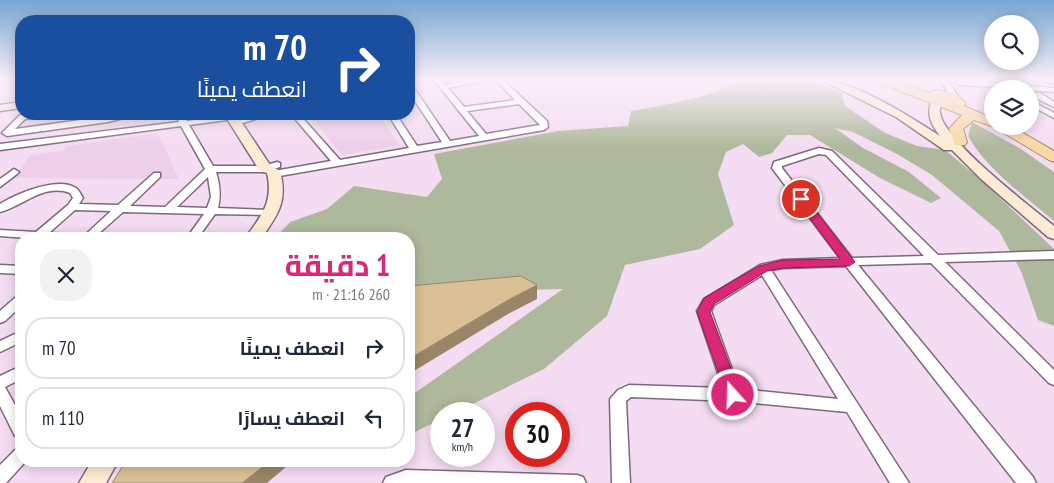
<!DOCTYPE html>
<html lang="ar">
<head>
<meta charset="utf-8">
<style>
  :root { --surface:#fff; --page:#f2f2f3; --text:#1f2937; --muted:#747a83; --line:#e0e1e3; --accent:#db2777 }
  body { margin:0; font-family:"PT Sans Narrow",Cairo,sans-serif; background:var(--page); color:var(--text); direction:rtl; height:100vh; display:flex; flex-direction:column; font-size:19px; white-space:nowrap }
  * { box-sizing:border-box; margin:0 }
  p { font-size:16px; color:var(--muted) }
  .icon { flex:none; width:28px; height:28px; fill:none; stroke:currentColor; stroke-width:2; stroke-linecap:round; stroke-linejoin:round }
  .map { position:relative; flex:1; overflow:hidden; direction:ltr }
  .panel { position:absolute; left:15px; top:232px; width:400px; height:235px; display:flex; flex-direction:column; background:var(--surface); border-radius:20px; box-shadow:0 2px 12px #0003; direction:rtl }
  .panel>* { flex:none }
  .banner { position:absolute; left:15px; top:15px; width:400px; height:105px; border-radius:20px; box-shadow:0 2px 12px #0003; direction:rtl; background:#1a4fa0; color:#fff; overflow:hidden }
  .controls { position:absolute; left:984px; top:15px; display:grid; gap:10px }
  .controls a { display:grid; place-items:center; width:55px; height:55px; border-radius:50%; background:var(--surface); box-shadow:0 2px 12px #0003; font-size:25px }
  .speed { position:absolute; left:430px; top:402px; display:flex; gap:10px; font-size:25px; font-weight:700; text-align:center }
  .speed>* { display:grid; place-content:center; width:65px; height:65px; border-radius:50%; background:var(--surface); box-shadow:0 2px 12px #0003; line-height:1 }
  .speed small { font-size:12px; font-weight:400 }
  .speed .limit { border:8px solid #d22; background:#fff; color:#111 }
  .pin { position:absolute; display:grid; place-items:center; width:42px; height:42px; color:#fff; margin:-21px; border:2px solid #fff; border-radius:50%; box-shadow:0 1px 5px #0007 }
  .me { position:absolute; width:55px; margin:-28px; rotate:340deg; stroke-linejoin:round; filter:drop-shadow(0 0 4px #0008) }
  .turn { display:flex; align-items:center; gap:18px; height:105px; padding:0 25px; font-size:22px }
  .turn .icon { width:65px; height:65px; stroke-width:2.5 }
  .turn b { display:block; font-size:35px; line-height:42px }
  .round { display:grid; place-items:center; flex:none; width:52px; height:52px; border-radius:20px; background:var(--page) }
  .head { display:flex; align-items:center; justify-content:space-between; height:85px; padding:0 25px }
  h1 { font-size:30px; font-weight:700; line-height:38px; color:var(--accent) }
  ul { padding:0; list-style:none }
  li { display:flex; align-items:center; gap:15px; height:62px; margin:0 10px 8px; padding:0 15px; border:2px solid var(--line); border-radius:20px }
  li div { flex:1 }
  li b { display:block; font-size:19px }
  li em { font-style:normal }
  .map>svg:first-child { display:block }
  .built { fill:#edcfea }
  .green { fill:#aeb89c }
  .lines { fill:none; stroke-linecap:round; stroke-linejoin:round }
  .street-casing { stroke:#7e697c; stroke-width:3 }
  .secondary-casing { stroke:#7e697c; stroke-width:3 }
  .primary-casing { stroke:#aa8651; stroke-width:2 }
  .street { fill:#fff; fill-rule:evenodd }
  .secondary { fill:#fcecd3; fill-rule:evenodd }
  .primary { fill:#f8daa6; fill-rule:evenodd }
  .shaded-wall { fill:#998668 }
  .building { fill:#dbc095; stroke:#998668 }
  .route { fill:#db2777; stroke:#8e194d }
</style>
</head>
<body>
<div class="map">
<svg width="1054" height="483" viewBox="0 0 1054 483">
  <rect width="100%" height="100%" fill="#f4dcf2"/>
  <path class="built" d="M326,114H379L399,145L342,155L312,118Z
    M158,133L179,179L15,178L30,155L63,151L67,146Z"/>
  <path class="green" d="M739,80H811L842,93L845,106L885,133L917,146L945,150L980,179L1054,249V326L1038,320L1021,271L999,231L932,175L897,154L853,132L835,128L863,148L909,172L941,198L931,203L880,178L810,135H787L772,153L759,157L743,144L726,152L718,174L734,225L700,249L625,265L607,316L544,369L452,414H441V419L409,435V397L563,289L409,293V239H274L290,222L327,209L354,186L427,197L442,179L434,154L558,131L628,126L631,111C668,104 707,99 739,80Z
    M972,122L1021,149L1054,172V221C1024,195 988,171 968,136Z"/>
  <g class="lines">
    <defs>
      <path id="street" d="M434,80H441L445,85L471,80H488L448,88L464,107L515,100L496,80H503L547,121L548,127L544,130L274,177L269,174L274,171L331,161L291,114H299L340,160L409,148L388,114H396L417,146L442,142L409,92V85H412L450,141L479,136ZM519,104L540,125L486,134L467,111Z
        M941,80H948L959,98L958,100H952Z
        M963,80L1054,88V92L1030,90V89L959,85L955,83Z
        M1043,80H1054V83L1043,82Z
        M1034,93H1040L1054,102V107L1034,97Z
        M1030,100L1054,113V118L1030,105Z
        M50,114L46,116L25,119L15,129L125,114H139L108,122L7,136L2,133L20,115Z
        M176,114H184L187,121L245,114V118H242L189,125L213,166H263L277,162L280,163V167L264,172H216C220,185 221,195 218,208L270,210L275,213L274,215L215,214L197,239H186L204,214L123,212L97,235L105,237L106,239H41L0,236V230L36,232L68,205L73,198L70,193C44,183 23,206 0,212V204C16,194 58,176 76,188C79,190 81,195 83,198L79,204L118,205L154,173H160V177L130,206L165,207L205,169L181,126L0,150V144L179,122ZM208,177L211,197L207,208L177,207ZM75,210L111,211L85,235L49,233Z
        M260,114H272L236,125L232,123Z
        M819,148L832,151L938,255L1054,251V259L945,262L1054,370V385L1049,383L931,263L858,265L1033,477L1036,483H1016L846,266L783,268L771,270L909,483H890L847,412L733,401L631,397L626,401L630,483H612L610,399L618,390L629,385L723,388L697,311L704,299L760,265L783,260L840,258L772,168L774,162ZM819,154L826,155L924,256L852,258L782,168V166ZM762,275L838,399L739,389L711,311L714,305Z
        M14,169L19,172L17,174L0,187V179Z
        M0,265L21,266V274L0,273Z
        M21,295V306L5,321L0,323V311L17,296Z
        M21,331V342L0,352V341Z
        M21,366V379L5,387L21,416V438L15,436L0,406V376Z
        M21,448V461H26L6,483H0V465L15,450Z
        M406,470L577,475L583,477L586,483H383L386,477Z"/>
      <path id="secondary" d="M821,80C853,80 912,118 940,136C931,124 926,114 932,100H940L942,102C941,105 939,110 940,113C943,140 1031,207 1054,226V239L1048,237L981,179L952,150H944L896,117Z
        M21,102V108L0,111V105Z
        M224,114H236L270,165L280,171C288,202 278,214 261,239H245C261,215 274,203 267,173L260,171Z
        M92,461H118L106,483H79Z"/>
      <path id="primary" d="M877,80H895L929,93L937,90L956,94L966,103L964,106L992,118V126H1011L1054,151V162L1049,160L994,127L974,120L963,129L967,142L965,145H955L949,129L962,115L879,83Z"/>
    </defs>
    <use href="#street" class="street-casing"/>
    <use href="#secondary" class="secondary-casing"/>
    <use href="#primary" class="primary-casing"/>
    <use href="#street" class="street"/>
    <use href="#secondary" class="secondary"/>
    <use href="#primary" class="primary"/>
  </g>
  <path class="shaded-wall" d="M537,285V299L508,314L409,374V359L508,300Z
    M270,461H293L267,483H242Z"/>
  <path class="building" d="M521,276L537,285L508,300L409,359V286Z
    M126,461H270L242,483H112Z"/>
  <linearGradient id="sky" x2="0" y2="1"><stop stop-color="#76a6d2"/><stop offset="0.54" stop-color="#faeff9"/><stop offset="1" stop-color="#faeff9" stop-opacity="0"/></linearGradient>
  <rect width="1054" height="148" fill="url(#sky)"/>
  <path class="route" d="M801,196L805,197L855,262L849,266L783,268L767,271L714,304L710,312L741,395L739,400L733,402L728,400L697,312L704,298L759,266L783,260L840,259L796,199Z"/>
</svg>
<div class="controls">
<a><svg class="icon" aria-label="search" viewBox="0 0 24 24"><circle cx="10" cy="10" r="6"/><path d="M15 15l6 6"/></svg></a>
<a><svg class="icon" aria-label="layers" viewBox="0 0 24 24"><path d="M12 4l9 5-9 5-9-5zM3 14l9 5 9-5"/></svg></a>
</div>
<div class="speed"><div>27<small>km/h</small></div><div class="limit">30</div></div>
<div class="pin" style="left:801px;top:199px;background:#d93025"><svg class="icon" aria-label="arrive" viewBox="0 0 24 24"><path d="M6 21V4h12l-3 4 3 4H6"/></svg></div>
<svg class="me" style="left:733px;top:395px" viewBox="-20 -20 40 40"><circle r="17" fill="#db2777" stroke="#fff" stroke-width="3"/><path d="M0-11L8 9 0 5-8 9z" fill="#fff"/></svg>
<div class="banner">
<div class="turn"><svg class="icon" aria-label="right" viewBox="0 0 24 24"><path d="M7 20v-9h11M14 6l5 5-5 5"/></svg><div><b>70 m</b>انعطف يمينًا</div></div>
</div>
<section class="panel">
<div class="head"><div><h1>1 دقيقة</h1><p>260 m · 21:16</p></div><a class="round"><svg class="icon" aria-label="close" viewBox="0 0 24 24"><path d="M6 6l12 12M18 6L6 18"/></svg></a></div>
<ul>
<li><svg class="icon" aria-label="right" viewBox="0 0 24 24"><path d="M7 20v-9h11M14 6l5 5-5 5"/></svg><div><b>انعطف يمينًا</b></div><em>70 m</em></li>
<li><svg class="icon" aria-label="left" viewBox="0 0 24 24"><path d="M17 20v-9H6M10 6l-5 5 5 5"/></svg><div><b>انعطف يسارًا</b></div><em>110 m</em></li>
</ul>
</section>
</div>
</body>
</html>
